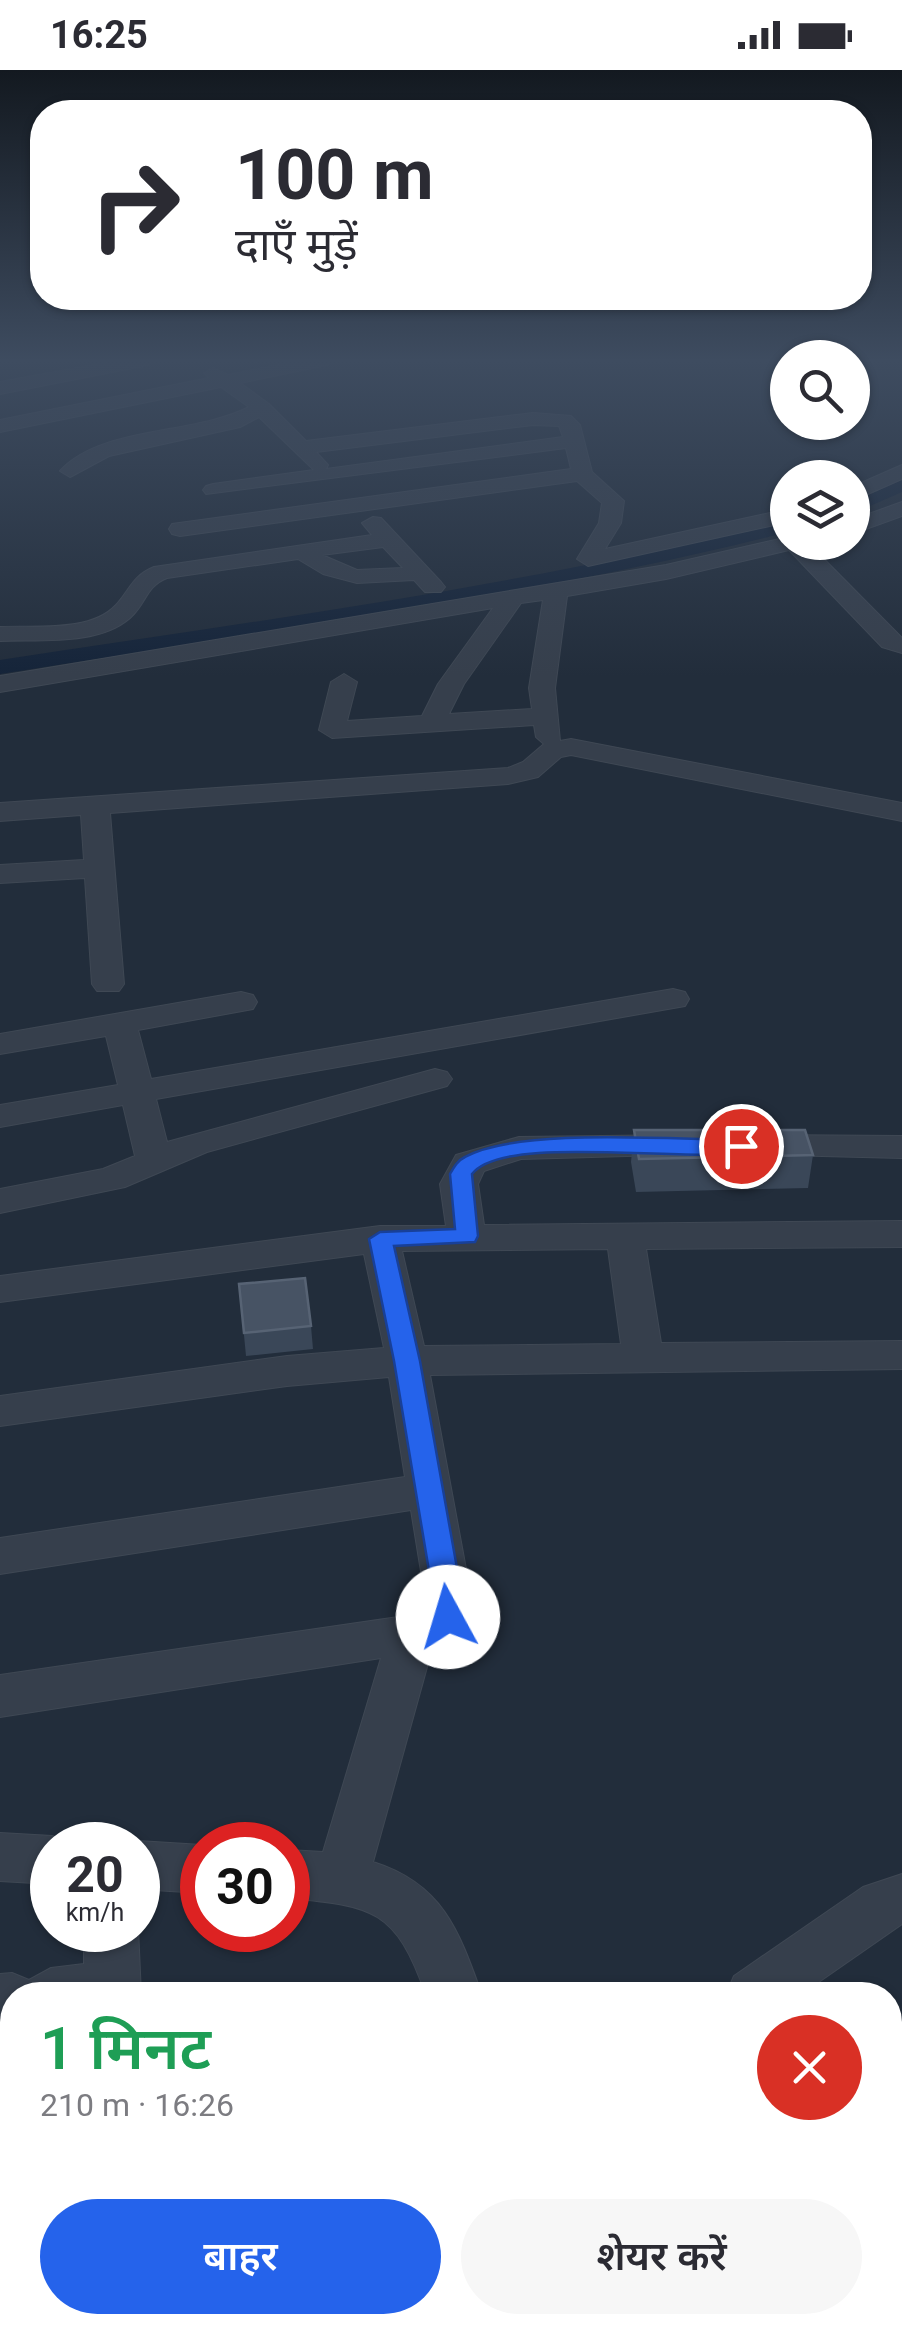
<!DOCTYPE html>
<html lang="hi">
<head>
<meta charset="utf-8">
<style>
  :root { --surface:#fff; --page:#f7f7f7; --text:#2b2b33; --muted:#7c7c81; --accent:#2563eb }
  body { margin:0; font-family:Roboto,"Noto Sans Devanagari",sans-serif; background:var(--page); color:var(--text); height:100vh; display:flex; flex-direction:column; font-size:38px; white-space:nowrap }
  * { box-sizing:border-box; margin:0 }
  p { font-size:32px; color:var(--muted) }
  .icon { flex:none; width:55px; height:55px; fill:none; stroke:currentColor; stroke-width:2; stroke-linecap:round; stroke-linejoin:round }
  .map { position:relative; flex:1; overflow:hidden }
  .side { position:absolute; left:0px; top:1912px; width:902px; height:352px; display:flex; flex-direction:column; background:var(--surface); border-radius:40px 40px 0 0; box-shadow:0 2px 8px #0004 }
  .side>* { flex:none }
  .guide { position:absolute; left:30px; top:30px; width:842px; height:210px; border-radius:40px; box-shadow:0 2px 8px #0004; background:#fff; color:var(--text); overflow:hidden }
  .tools { position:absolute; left:770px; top:270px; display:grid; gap:20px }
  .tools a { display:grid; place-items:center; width:100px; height:100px; border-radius:50%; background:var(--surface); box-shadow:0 2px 8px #0004; font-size:50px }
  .speed { position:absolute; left:30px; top:1752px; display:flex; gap:20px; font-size:50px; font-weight:700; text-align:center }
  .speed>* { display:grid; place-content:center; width:130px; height:130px; border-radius:50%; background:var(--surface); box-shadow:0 2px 8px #0004; line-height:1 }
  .speed small { font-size:25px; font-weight:400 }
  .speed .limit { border:15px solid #d22; background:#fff; color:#111 }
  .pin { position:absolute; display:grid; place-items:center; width:85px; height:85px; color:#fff; margin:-42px; border:5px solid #fff; border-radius:50%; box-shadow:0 2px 10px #0007 }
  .me { position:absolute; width:110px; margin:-55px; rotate:354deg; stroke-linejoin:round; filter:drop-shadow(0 0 8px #0008) }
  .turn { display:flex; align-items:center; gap:35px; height:210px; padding:0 40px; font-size:45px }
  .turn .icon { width:130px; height:130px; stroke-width:2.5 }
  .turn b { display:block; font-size:70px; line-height:85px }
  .round { display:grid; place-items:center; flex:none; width:105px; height:105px; border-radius:52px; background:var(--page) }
  .overview { display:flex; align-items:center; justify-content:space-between; height:170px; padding:0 40px }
  h1 { font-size:60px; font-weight:600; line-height:75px; color:#1e9e55 }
  .primary-button { display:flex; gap:20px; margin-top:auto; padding:20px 40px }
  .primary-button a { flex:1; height:115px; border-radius:60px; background:var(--accent); color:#fff; font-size:40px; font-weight:600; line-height:115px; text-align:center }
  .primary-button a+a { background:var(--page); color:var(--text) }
  .status { display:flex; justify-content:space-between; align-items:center; height:70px; padding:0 50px; background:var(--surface); direction:ltr }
  .status svg { height:28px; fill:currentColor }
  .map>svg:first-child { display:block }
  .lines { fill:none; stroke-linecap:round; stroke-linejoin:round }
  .canal { fill:#152439; fill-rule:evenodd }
  .street-casing { stroke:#3f4854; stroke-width:2 }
  .street { fill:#363f4c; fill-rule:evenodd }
  .wall { fill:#3a4758 }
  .building { fill:#475364; stroke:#576374; stroke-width:2.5 }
  .route { fill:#2563eb; stroke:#184099; stroke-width:2.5 }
</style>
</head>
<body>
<div class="status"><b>16:25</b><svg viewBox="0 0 49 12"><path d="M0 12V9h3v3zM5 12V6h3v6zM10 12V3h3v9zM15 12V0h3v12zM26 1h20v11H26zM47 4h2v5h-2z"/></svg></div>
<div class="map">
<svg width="902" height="2263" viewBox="0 0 902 2263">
  <rect width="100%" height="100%" fill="#222d3b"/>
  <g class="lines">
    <path class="canal" d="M902,410V422L852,444V432Z
      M788,450V462C528,528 264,562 0,604V590C264,550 528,515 788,450Z"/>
    <defs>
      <path id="street" d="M121,290H157L148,295L0,324V312Z
        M302,290H336L327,295L240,313L269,334L306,371L533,343L571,346L580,355L592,402L624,431L621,453L605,479L788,439V452L588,496L577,489L599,453L602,433L577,411L180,466L172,464L169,459L172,454L571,399L566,378L206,424L203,420L206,416L213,414L314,400L259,347L240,357L109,386L70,407L60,401C101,356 195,365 249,337L221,317L0,362V350L209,308L204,303L213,298L228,305ZM533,355L559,356L563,367L326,399L328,395L316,382Z
        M902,395V409L852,431V417Z
        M902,432V446L852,464V450Z
        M373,447L381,448L441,512L445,517L441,522H425L414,510L357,513L323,504L298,489L167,508C146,516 146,534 130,548C98,576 40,569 0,571V557C34,555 90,563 116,535C130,520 132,506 154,497L372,465L362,453ZM383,477L403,498L357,500L322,485Z
        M788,467V472H807L902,568V583L882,577L789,480L666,509L567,526L555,618L560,671L571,669L902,733V751L571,685L561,687L538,707L508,714L110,743L124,914L119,921H97L92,914L85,808L0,813V795L84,790L81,745L0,751V733L508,698L523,692L544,674L536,667L534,655L332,668L319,660L331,612L344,604L357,612L347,651L422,646L438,614L493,538L0,622V606L666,495ZM543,530L529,618L532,639L449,644L464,614L521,533Z
        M673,919L685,922L689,929L685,936L156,1029L167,1072L435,999L447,1002L452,1009L447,1016L207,1082L125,1117L0,1143V1119L103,1099L135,1086L123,1035L0,1057V1035L118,1015L106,966L0,984V964L241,922L253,925L257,932L253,939L138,960L151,1009Z
        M685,1065L698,1068L703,1076L698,1084L521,1089L484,1101L478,1114L484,1155L902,1151V1177L646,1179L661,1273L902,1271V1299L430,1305L471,1526C472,1556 461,1569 432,1579L373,1792C443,1814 459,1861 482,1925H426C396,1839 373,1836 288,1828V1780L323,1782L381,1588L0,1647V1605L412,1545L424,1539L425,1526L411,1440L0,1504V1468L405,1407L389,1307L287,1316L0,1356V1326L287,1286L384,1278L364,1184L0,1232V1206L380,1156H446L440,1114L456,1085L519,1067ZM608,1179L621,1274L424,1276L402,1181Z
        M760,1065L902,1066V1088L747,1084L742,1076L747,1068Z
        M0,1763L52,1766L71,1773L52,1775V1814L0,1811Z
        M138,1771L202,1775V1823L138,1819V1775H127Z
        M902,1804V1854L800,1925H726L734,1906L863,1817Z
        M138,1858L141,1925H12V1957L0,1958V1904L12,1903L29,1910L51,1898L84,1894V1860Z
        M94,2252H158L160,2263H96Z
        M527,2252H591L595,2263H531Z"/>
    </defs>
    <use href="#street" class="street-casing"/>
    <use href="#street" class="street"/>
  </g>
  <path class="wall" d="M634,1060L813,1085L808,1118L636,1122L631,1092Z
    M239,1214L311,1256L313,1279L246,1286Z"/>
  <path class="building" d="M634,1060H805L813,1085L639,1089Z
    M305,1208L311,1256L244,1263L239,1214Z"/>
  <linearGradient id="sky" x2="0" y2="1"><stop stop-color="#131920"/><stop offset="0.48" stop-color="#3e4c60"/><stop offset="1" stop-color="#3e4c60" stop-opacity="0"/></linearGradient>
  <rect width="902" height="606" fill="url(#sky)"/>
  <path class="route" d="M741,1070L749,1072L752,1076L749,1081C693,1095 504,1062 472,1104L478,1166L475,1172L394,1176L420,1291L462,1526V1547L458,1555L448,1558L438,1555L394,1291L369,1169L380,1162L455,1159L450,1104C454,1097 458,1090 465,1087C519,1057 675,1070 741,1070Z"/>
</svg>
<div class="tools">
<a><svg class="icon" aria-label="search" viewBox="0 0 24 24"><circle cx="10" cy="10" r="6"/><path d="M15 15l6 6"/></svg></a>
<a><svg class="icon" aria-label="layers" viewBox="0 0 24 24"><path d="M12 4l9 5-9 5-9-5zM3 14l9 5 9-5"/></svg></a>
</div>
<div class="speed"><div>20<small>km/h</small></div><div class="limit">30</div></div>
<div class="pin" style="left:741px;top:1076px;background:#d93025"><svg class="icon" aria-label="arrive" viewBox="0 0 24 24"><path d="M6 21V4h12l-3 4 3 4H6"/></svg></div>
<svg class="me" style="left:448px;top:1547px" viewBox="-20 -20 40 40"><circle r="19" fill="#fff"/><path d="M0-13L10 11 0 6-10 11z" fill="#2563eb"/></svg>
<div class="guide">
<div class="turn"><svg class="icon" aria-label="right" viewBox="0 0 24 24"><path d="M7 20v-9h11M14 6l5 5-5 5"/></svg><div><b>100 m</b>दाएँ मुड़ें</div></div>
</div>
<section class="side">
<div class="overview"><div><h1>1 मिनट</h1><p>210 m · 16:26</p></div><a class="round" style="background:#d93025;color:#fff"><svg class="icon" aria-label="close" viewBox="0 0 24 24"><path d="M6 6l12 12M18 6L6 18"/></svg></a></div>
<div class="primary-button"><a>बाहर</a><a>शेयर करें</a></div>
</section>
</div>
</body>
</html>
